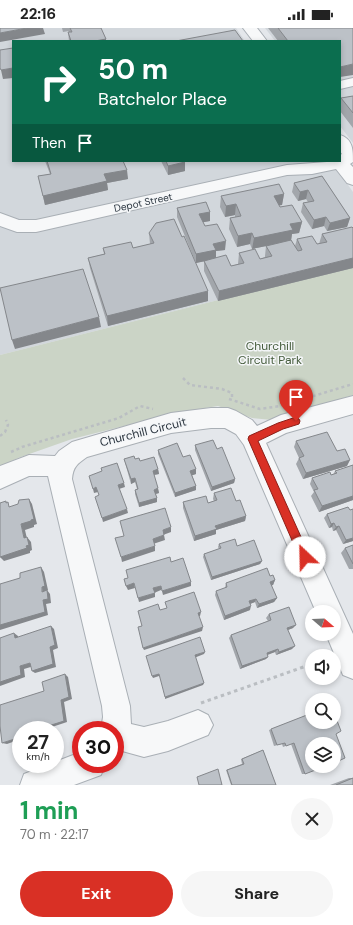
<!DOCTYPE html>
<html lang="en">
<head>
<meta charset="utf-8">
<style>
  :root { --surface:#fff; --page:#f6f6f6; --text:#222; --muted:#767676; --accent:#d93025 }
  body { margin:0; font-family:"DM Sans",sans-serif; background:var(--page); color:var(--text); height:100vh; display:flex; flex-direction:column; font-size:15px; white-space:nowrap }
  * { box-sizing:border-box; margin:0 }
  p { font-size:13px; color:var(--muted) }
  .icon { flex:none; width:22px; height:22px; fill:none; stroke:currentColor; stroke-width:2; stroke-linecap:round; stroke-linejoin:round }
  .map { position:relative; height:757px; overflow:hidden }
  .panel { display:flex; flex-direction:column; background:var(--surface); flex:1 }
  .panel>* { flex:none }
  .guide { position:absolute; left:12px; top:12px; width:329px; height:122px; border-radius:0px; box-shadow:0 2px 6px #0003; background:#0b6e4f; color:#fff; overflow:hidden }
  .needle { width:26px; rotate:109deg }
  .tools { position:absolute; left:305px; top:577px; display:grid; gap:8px }
  .tools a { display:grid; place-items:center; width:36px; height:36px; border-radius:50%; background:var(--surface); box-shadow:0 2px 6px #0003; font-size:20px }
  .speed { position:absolute; left:12px; top:693px; display:flex; gap:8px; font-size:20px; font-weight:700; text-align:center }
  .speed>* { display:grid; place-content:center; width:52px; height:52px; border-radius:50%; background:var(--surface); box-shadow:0 2px 6px #0003; line-height:1 }
  .speed small { font-size:10px; font-weight:400 }
  .speed .limit { border:6px solid #d22; background:#fff; color:#111 }
  .pin { position:absolute; display:grid; place-items:center; width:34px; height:34px; color:#fff; margin:-41px -17px; border-radius:50% 50% 50% 0; rotate:-45deg; box-shadow:0 0 4px #0007 }
  .pin .icon { rotate:45deg }
  .me { position:absolute; width:44px; margin:-22px; rotate:336deg; stroke-linejoin:round; filter:drop-shadow(0 0 3px #0008) }
  .turn { display:flex; align-items:center; gap:14px; height:84px; padding:0 20px; font-size:18px }
  .turn .icon { width:52px; height:52px; stroke-width:2.5 }
  .turn b { display:block; font-size:28px; line-height:34px }
  .then { display:flex; align-items:center; height:38px; padding:0 20px; background:#0003; gap:8px; font-size:15px }
  .round { display:grid; place-items:center; flex:none; width:42px; height:42px; border-radius:21px; background:var(--page) }
  .headline { display:flex; align-items:center; justify-content:space-between; height:68px; padding:0 20px }
  h1 { font-size:24px; font-weight:700; line-height:30px; color:#1e9e55 }
  .button { display:flex; gap:8px; margin-top:auto; padding:8px 20px }
  .button a { flex:1; height:46px; border-radius:24px; background:var(--accent); color:#fff; font-size:16px; font-weight:700; line-height:46px; text-align:center }
  .button a+a { background:var(--page); color:var(--text) }
  .status { display:flex; justify-content:space-between; align-items:center; height:28px; padding:0 20px; background:var(--surface); direction:ltr }
  .status svg { height:11px; fill:currentColor }
  .map>svg:first-child { display:block }
  .built { fill:#d2d7dc }
  .green { fill:#cbd4c6 }
  .lines { fill:none; stroke-linecap:round; stroke-linejoin:round }
  .minor-casing { stroke:#a9afb5; stroke-width:2 }
  .path-far1 { stroke:#babec2; stroke-width:2.5; stroke-dasharray:3 3; stroke-linecap:butt }
  .path { stroke:#babec2; stroke-width:3; stroke-dasharray:3.5 3.5; stroke-linecap:butt }
  .minor { fill:#f7f8f9; fill-rule:evenodd }
  .wall { fill:#a2a6ab }
  .shaded-wall { fill:#84878b }
  .building { fill:#bcc1c7; stroke:#84878b }
  .route { fill:#d93025; stroke:#8d1f18 }
  .labels { text-anchor:middle; stroke-width:3; stroke-linejoin:round; paint-order:stroke }
  .far-street-label { font-size:10px; fill:#2d3741; stroke:#f4f6f8 }
  .park-label { font-size:12px; fill:#455c3c; stroke:#f4f6f8 }
  .street-label { font-size:12px; fill:#2d3741; stroke:#f4f6f8 }
</style>
</head>
<body>
<div class="status"><b>22:16</b><svg viewBox="0 0 49 12"><path d="M0 12V9h3v3zM5 12V6h3v6zM10 12V3h3v9zM15 12V0h3v12zM26 1h20v11H26zM47 4h2v5h-2z"/></svg></div>
<div class="map">
<svg width="353" height="757" viewBox="0 0 353 757">
  <rect width="100%" height="100%" fill="#e4e7eb"/>
  <path class="built" d="M0,0H236L245,13H13V133H331L353,164V238L0,327Z
    M265,0H353V115L340,98V13H275Z"/>
  <path class="green" d="M353,238V367L272,392L252,390L218,378L180,384L72,411L18,430L0,439V327Z"/>
  <g class="lines">
    <defs>
      <path id="minor" d="M243,0H257L267,13H253Z
        M353,50V58L340,61V53Z
        M340,107C353,111 353,122 353,134L350,136L353,139V157L347,155L336,141L312,146L287,147L36,204H17L0,198V185L19,192H36L287,137L340,133V127L342,126L340,123Z
        M353,368V386L286,405L266,415L353,606V651L343,647L326,606H334V584H316L244,417L236,406L225,400H211L171,405L87,429C77,436 73,439 72,451L130,678L131,696L144,699L168,693L198,682L208,687L213,697L208,707L168,723L144,729L115,721V702H101L103,689L102,678L48,448H29L0,461V438L29,427L55,428L59,423L72,414L171,385L211,380H228L236,383L252,392L257,398L281,387Z
        M81,724V736H105L101,747L74,757H20L24,746L50,736H55V734Z"/>
    </defs>
    <use href="#minor" class="minor-casing"/>
    <path class="path-far1" d="M183,350L190,357L222,361L232,365V372
      M229,371L260,381L280,378
      M284,377L353,356
      M0,408L5,404L8,397L6,392
      M11,424L22,419L119,390L140,378L153,381"/>
    <path class="path" d="M201,675L312,636"/>
    <use href="#minor" class="minor"/>
  </g>
  <path class="wall" d="M62,0H101L106,11V13H69L68,4H69V3L63,4Z
    M268,0H353L340,13H278Z
    M353,68V100L340,83V76L341,70Z
    M45,133H123L128,151L107,155L108,162L45,177L38,148L50,146Z
    M161,133H185V143L168,147Z
    M322,148L350,190L347,199L327,203L324,198L312,201L301,184L303,175L308,174L306,171L298,173L292,164L294,155Z
    M284,166L282,177H279L280,179L302,194L299,205L292,206L291,212L295,218L297,211L317,216H319L322,206L353,200V240L218,273L204,243V233L196,235L177,189V180L210,184V193L203,194L205,198L225,222L216,223V230L231,238L238,236L239,225L260,231L265,229V228L266,218L252,221L250,216L237,219L229,201L230,190L235,189V187L225,189L220,179L221,168Z
    M149,205L208,273L108,298L90,240L88,230L104,226L103,220H133L150,216Z
    M296,413L337,423L347,438L303,451L296,436L299,430L294,419Z
    M195,417L217,421L235,451L234,455L211,463L195,422Z
    M158,422L183,429L196,441V446L192,447L196,458V462L175,469L158,426Z
    M124,431H135L140,433L158,441L159,446L154,447L159,465L156,466L157,474L139,479L135,466V462L137,461L135,454L131,456Z
    M353,437V472L319,484L311,468L314,464L310,456L312,450L331,447H333L335,443Z
    M214,465L236,473L246,488L245,493L216,502V506L194,513L183,480V474L208,475L214,473L213,471Z
    M348,479L353,513L343,516L336,502L333,503L332,499L329,500L324,490L327,486Z
    M219,516L237,518L262,533L260,536L211,552L203,529L204,526L219,521L218,519Z
    M353,517V541H349L341,525L345,520Z
    M270,548L275,552L273,557H271L277,570L274,574L257,580L255,574L250,576V582L224,592L215,567L216,563L225,560L226,555Z
    M269,586L293,600L288,602L292,621L276,627L275,624L268,626L266,631L240,641L229,610L231,607L268,593L266,590Z
    M312,685L336,706L305,746H302L291,716L283,719L282,716L274,718L269,702Z
    M263,722L276,757H231L226,742L242,736L241,731Z
    M349,750H353V757H330Z"/>
  <path class="shaded-wall" d="M27,0H43L45,6L0,14V5Z
    M106,11V13H95Z
    M353,36V47L340,49V39Z
    M13,40V50L3,51L1,42Z
    M185,134V143L168,147V138Z
    M127,142L128,151L107,155L108,162L45,177L43,168L104,146Z
    M308,162L306,171L298,173L300,164Z
    M284,166L282,177L272,179L274,168Z
    M236,176L235,187L225,189L226,178Z
    M210,184V193L199,195V186Z
    M326,189L324,198L312,201L314,192Z
    M350,190L347,199L327,203L330,195Z
    M302,194L299,205L292,206L291,213L252,221L254,210L290,196Z
    M252,205L250,216L237,219L238,208Z
    M226,213L225,222L216,223V231L196,235V226L213,216Z
    M353,230V240L218,273L219,263Z
    M208,263V273L108,298L107,288Z
    M99,289L101,299L15,321L12,312Z
    M350,432L347,438L303,451L306,445Z
    M158,441L159,446L153,447V443Z
    M196,441V446L190,448V443Z
    M135,450V454L131,456V451Z
    M235,451L234,455L211,463L212,459Z
    M124,455L125,459L119,461L118,457Z
    M196,458V462L175,469V465Z
    M96,459L98,464L94,465L93,461Z
    M158,460L159,465L155,466L154,462Z
    M353,468V472L319,484L322,478Z
    M157,470V474L139,479V475Z
    M29,471L32,476L37,496L34,497V499L25,502L28,515L24,510L21,496Z
    M127,481L128,485L103,494L102,490Z
    M246,488L245,493L216,502V506L194,513L195,508L215,498Z
    M334,495L332,499L329,500L331,496Z
    M339,498L336,502L333,503L336,499Z
    M171,499V504L163,507V502Z
    M164,507L165,512L153,516V511Z
    M27,509L31,514L32,522L30,523V525L4,533L0,529L26,518Z
    M353,510V513L343,516L346,512Z
    M155,518V523L122,534L121,529Z
    M262,533L260,536L211,552L212,549Z
    M41,539L44,544L48,562H47L50,566L51,575L46,576L48,587L0,602V597L43,572L42,559Z
    M275,552L273,557L268,559L270,554Z
    M191,554V558L163,567L162,563Z
    M134,555L135,560L128,562L126,558Z
    M161,558V562L154,565L153,560Z
    M155,565V569L139,574L138,570Z
    M277,570L274,574L257,580L259,576Z
    M256,571L255,574L247,577L249,573Z
    M251,578L250,582L224,592L225,588Z
    M201,584L200,588L197,589L198,585Z
    M296,597L293,600L285,603L287,600Z
    M51,598L54,601L58,620L53,622L56,639L35,645L32,643L50,619Z
    M203,599L202,603L144,622L143,620Z
    M14,605L18,608V613L15,610Z
    M295,618L292,621L276,627L279,624Z
    M278,621L275,624L265,628L267,625Z
    M205,624L204,626L194,630L195,627Z
    M268,629L266,631L240,641L242,638Z
    M30,635L34,638L24,641L25,649L0,658V654L20,638Z
    M65,646L68,649L72,671L64,674L67,694L49,700L45,699L61,672Z
    M159,646V648L153,650L152,648Z
    M204,655L203,657L165,671V669Z
    M45,695L48,696L37,700V702H34L33,699Z
    M21,709V711L7,716L2,715Z"/>
  <path class="building" d="M0,0H27L0,5Z
    M70,0H101L106,11L95,13H71L68,4H72Z
    M278,0H353V36L340,39V13H288Z
    M235,2L243,13H176Z
    M13,20V40L1,42L0,40V22Z
    M353,68V85L341,70Z
    M47,133H123L127,142L104,146L107,153L43,168L38,148L51,146Z
    M166,133H185V134L168,138Z
    M322,148L350,190L330,195L326,189L314,192L303,175L314,173L308,162L300,164L294,155Z
    M279,156L284,166L274,168L280,179L292,177L302,194L290,196L293,202L254,210L252,205L238,208L230,190L241,188L236,176L226,178L221,168Z
    M206,174L210,184L199,186L205,198L217,196L226,213L213,216L216,222L196,226L177,180Z
    M174,191L182,209L184,208L208,263L107,288L88,230L105,226L103,220L131,214L133,220L154,215L149,205L156,195Z
    M352,199L353,200V230L219,263L204,233L226,227L231,238L244,235L239,225L255,221L260,231L272,228L266,218L291,212L298,223L302,222L297,211L312,208L317,216L327,214L322,206Z
    M83,241L99,289L12,312L0,260Z
    M327,404L337,423L345,421L350,432L306,445L299,430L304,428L296,413Z
    M213,412L217,421L222,419L235,451L212,459L195,417Z
    M177,415L183,429L190,427L196,441L190,443L196,458L175,465L158,422Z
    M134,428L135,431L139,430L140,433L154,429L158,441L153,443L158,460L154,462L157,470L139,475L135,462L138,461L135,450L131,451L124,431Z
    M117,435L124,455L118,457L127,481L102,490L95,469L99,467L96,459L93,461L89,448L102,443L101,440Z
    M353,437V468L322,478L314,462L318,461L312,450L330,444L331,447L337,445L335,443Z
    M231,460L236,473L240,472L246,488L215,498L217,501L195,508L183,474L206,468L208,475L217,472L214,465Z
    M29,471L34,491L31,492V493L21,496L24,510L27,509L29,517L26,518L27,520L0,529V475L6,473V475L8,474L9,479L18,476L19,472Z
    M348,479L350,482L353,481V510L346,512L339,498L336,499L334,495L331,496L327,486Z
    M165,480L171,499L163,502L164,507L153,511L155,518L121,529L115,510L124,508L120,493Z
    M235,511L237,518L254,512L262,533L212,549L204,526L221,520L219,516Z
    M353,517V536L345,520Z
    M170,529L171,534L183,530L191,554L162,563L161,558L153,560L155,565L138,570L134,555L126,558L124,551L128,550L126,542Z
    M41,539L45,558L42,559V564L47,562L48,571L43,572L45,584L0,597V556L20,550V545Z
    M267,540L270,548L273,547L275,552L270,554L277,570L259,576L256,571L249,573L251,578L225,588L216,563L227,559L226,555Z
    M194,564L201,584L198,585L203,599L143,620L138,599L142,598L138,583L158,576L160,582L167,580L165,574Z
    M289,579L296,597L287,600L295,618L279,624L278,621L267,625L268,629L242,638L231,607L271,592L269,586Z
    M51,598L55,617L50,619L53,636L32,643L30,635L20,638L21,647L0,654V610L14,605L15,610Z
    M200,609L205,624L195,627L204,655L165,669L159,646L152,648L146,628Z
    M65,646L69,669L61,672L64,693L45,699V695L33,699L34,702H21V709L2,715L0,698V677L44,663L42,654Z
    M312,685V694H334V685L341,703L336,706L345,730L334,735V716H312V738H326L305,746L294,715L286,718L285,715L277,717L271,701Z
    M263,722L276,757H232L227,742L244,736L242,731Z
    M218,741L222,757H199L197,749Z
    M353,750V757H336Z"/>
  <path class="route" d="M296,389L299,391L300,393L299,396L283,401L258,413L310,529L309,533L305,534L301,533L248,411L249,408L278,395Z"/>
  <g class="labels">
    <g class="far-street-label">
      <text transform="translate(143 174) rotate(-12)" y="4">Depot Street</text>
    </g>
    <g class="park-label">
      <text x="270" y="322">Churchill<tspan x="270" dy="14">Circuit Park</tspan></text>
    </g>
    <g class="street-label">
      <text transform="translate(143 404) rotate(-14)" y="4">Churchill Circuit</text>
    </g>
  </g>
</svg>
<div class="tools">
<a><svg class="needle" viewBox="-14 -14 28 28"><path d="M0-13l5 13h-10z" fill="#e53935"/><path d="M0 13l5-13h-10z" fill="#767676"/></svg></a>
<a><svg class="icon" aria-label="sound" viewBox="0 0 24 24"><path d="M4 9h4l5-4v14l-5-4H4zM17 9q2 3 0 6"/></svg></a>
<a><svg class="icon" aria-label="search" viewBox="0 0 24 24"><circle cx="10" cy="10" r="6"/><path d="M15 15l6 6"/></svg></a>
<a><svg class="icon" aria-label="layers" viewBox="0 0 24 24"><path d="M12 4l9 5-9 5-9-5zM3 14l9 5 9-5"/></svg></a>
</div>
<div class="speed"><div>27<small>km/h</small></div><div class="limit">30</div></div>
<div class="pin" style="left:296px;top:393px;background:#d93025"><svg class="icon" aria-label="arrive" viewBox="0 0 24 24"><path d="M6 21V4h12l-3 4 3 4H6"/></svg></div>
<svg class="me" style="left:305px;top:529px" viewBox="-20 -20 40 40"><circle r="19" fill="#fff"/><path d="M0-13L10 11 0 6-10 11z" fill="#d93025"/></svg>
<div class="guide">
<div class="turn"><svg class="icon" aria-label="right" viewBox="0 0 24 24"><path d="M7 20v-9h11M14 6l5 5-5 5"/></svg><div><b>50 m</b>Batchelor Place</div></div>
<div class="then">Then<svg class="icon" aria-label="arrive" viewBox="0 0 24 24"><path d="M6 21V4h12l-3 4 3 4H6"/></svg></div>
</div>
</div>
<section class="panel">
<div class="headline"><div><h1>1 min</h1><p>70 m · 22:17</p></div><a class="round"><svg class="icon" aria-label="close" viewBox="0 0 24 24"><path d="M6 6l12 12M18 6L6 18"/></svg></a></div>
<div class="button"><a>Exit</a><a>Share</a></div>
</section>
</body>
</html>
